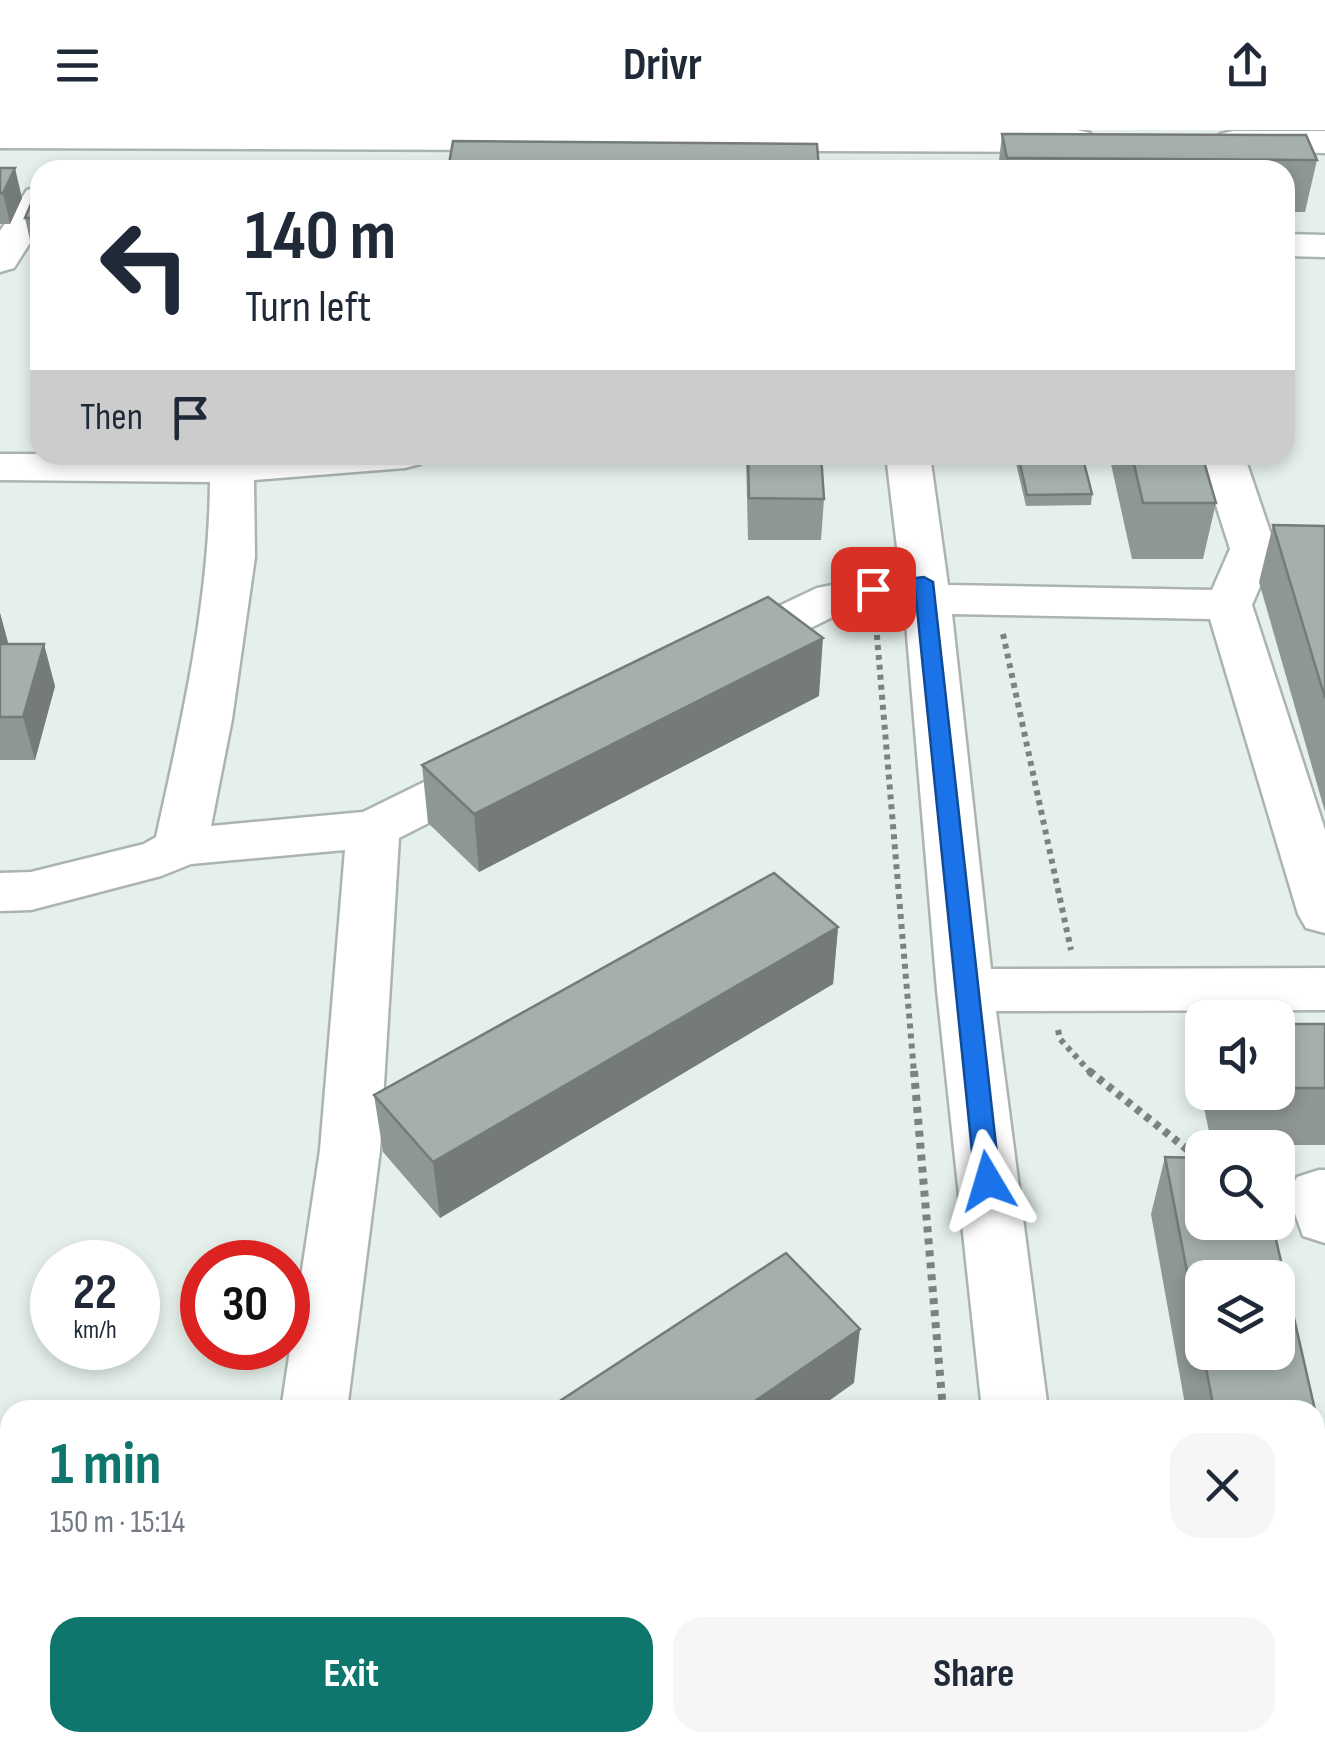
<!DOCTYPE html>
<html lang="en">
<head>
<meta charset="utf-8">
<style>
  :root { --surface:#fff; --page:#f6f6f7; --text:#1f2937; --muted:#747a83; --accent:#0f766e }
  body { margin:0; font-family:"Sofia Sans Condensed",sans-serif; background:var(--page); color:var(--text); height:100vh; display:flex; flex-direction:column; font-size:38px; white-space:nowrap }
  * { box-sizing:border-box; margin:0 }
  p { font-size:32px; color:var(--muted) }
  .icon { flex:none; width:55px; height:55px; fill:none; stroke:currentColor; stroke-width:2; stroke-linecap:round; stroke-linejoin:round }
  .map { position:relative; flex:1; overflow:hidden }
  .panel { position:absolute; left:0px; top:1270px; width:1325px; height:352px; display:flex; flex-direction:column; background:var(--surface); border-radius:30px 30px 0 0; box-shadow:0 5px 15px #0003 }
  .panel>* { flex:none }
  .guide { position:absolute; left:30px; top:30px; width:1265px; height:305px; border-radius:30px; box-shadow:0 5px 15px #0003; background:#fff; color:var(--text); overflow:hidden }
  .tools { position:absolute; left:1185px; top:870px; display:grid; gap:20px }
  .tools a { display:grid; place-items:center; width:110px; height:110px; border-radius:20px; background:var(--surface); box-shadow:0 5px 15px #0003; font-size:50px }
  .speed { position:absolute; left:30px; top:1110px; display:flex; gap:20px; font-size:50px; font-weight:700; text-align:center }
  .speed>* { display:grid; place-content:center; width:130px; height:130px; border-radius:50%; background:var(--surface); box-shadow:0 5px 15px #0003; line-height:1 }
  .speed small { font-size:25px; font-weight:400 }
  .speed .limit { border:15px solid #d22; background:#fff; color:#111 }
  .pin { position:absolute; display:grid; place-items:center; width:85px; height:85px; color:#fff; margin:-42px; border-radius:20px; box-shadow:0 5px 15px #0006 }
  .me { position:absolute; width:110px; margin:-55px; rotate:353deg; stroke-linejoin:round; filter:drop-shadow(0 0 8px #0008) }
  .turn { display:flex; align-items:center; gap:35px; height:210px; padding:0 50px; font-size:45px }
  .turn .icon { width:130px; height:130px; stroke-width:2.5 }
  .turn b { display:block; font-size:70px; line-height:85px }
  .then { display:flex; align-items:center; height:95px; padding:0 50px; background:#0003; gap:20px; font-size:38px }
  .round { display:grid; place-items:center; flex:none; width:105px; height:105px; border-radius:30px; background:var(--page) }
  .head { display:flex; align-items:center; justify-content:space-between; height:170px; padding:0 50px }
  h1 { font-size:60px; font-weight:700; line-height:75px; color:var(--accent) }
  .button { display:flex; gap:20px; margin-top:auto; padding:20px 50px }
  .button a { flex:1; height:115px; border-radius:30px; background:var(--accent); color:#fff; font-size:40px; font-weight:700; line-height:115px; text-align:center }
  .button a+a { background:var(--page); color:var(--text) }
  header { display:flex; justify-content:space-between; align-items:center; height:130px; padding:0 50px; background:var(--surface); font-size:45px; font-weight:700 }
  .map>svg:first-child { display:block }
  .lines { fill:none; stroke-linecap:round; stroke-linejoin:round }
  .minor-casing { stroke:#abb4af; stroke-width:5 }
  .path-far1 { stroke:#7c827f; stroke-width:6; stroke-dasharray:5 5; stroke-linecap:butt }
  .path { stroke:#7c827f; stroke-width:8; stroke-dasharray:6 6; stroke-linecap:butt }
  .minor { fill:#fff; fill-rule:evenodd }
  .wall { fill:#8e9796 }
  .shaded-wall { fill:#747b7a }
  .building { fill:#a5b0ae; stroke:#747b7a; stroke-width:2.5 }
  .route { fill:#1a73e8; stroke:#114b97; stroke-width:2.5 }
</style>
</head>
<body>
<header><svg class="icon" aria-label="menu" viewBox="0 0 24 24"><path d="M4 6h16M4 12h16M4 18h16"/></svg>Drivr<svg class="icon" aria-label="share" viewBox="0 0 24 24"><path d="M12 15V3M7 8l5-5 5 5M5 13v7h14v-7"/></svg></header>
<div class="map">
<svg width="1325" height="1621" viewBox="0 0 1325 1621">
  <rect width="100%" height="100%" fill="#e6f0ea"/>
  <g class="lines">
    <defs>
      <path id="minor" d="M0,0H1077L1090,3L1095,11L1090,19L1077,22L0,18Z
        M1233,1H1325V23L1220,20L1215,12L1220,4Z
        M40,57V97L14,138L0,142V101L27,60Z
        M1285,104L1325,105V127L1285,126Z
        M0,324L427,325L420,334L405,338L254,350L255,427L232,589L211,696L363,682L473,628L491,623L509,628L516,640L509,652L399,708L380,1020L347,1280H281L320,1020L345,720L191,734L161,746L31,780L0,781V743L31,742L144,714L156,707C182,590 209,473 210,352L0,350Z
        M886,325H930L948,455L1212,460L1230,419L1200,325H1244L1276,419L1252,475L1325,700V803L1306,798L1298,784L1210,489L952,484L991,839L1325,838V880L996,881L1048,1280H982L937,860L904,470L847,480L745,530L728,534L711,530L704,519L711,508L817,458L900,442Z
        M1319,1040H1325V1113L1303,1106L1288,1064L1297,1047Z
        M231,1612H305L304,1621H230Z
        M1019,1612H1093L1094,1621H1020Z"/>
    </defs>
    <use href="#minor" class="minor-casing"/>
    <path class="path-far1" d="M876,495L914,943
      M1003,504L1071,820
      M1058,900L1060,909L1091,943"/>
    <path class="path" d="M914,941L943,1280
      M1089,941L1202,1031
      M971,1612L972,1621"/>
    <use href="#minor" class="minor"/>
  </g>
  <path class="wall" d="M1002,4L1317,30L1305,82H1285V40H998Z
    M0,38L22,68L10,94H0Z
    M40,62V119H32L25,88Z
    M746,325H821L824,369L821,410H748Z
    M1014,325H1082L1092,364L1091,375L1026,376Z
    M1109,325H1202L1216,373L1203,429H1132Z
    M1273,395L1325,396V682L1259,452Z
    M0,483L8,514L55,556L35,630H0Z
    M819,566L479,742L428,693L422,635Z
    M838,797L833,854L440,1088L383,1022L374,965Z
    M1278,894H1325V1015H1212L1198,951L1202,934V962H1278Z
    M1165,1027L1315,1280H1186L1151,1084Z
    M1315,1281L1325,1325V1438L1319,1452H1315Z"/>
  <path class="shaded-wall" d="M15,38L22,68L10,94L3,63Z
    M0,483L9,516L0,546Z
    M823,508L819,566L479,742L474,684Z
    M44,514L55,556L35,630L23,587Z
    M838,797L833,854L440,1088L433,1032Z
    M860,1199L854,1253L816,1280H742Z"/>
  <path class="building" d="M1002,4L1306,5L1317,30L1007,28Z
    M453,11L817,14L819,40H448Z
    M0,38H15L3,63H0Z
    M36,62H40V88H25Z
    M748,325H821L824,369L749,368Z
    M1018,325H1082L1092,364L1027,365Z
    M1132,325H1202L1216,373H1143Z
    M1273,395L1325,396V568Z
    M768,467L823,508L474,684L422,635Z
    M0,514H44L23,587H0Z
    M774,743L838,797L433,1032L374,965Z
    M1278,894H1325V958H1278Z
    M1165,1027L1202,1028V1092H1272L1315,1280H1214L1203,1222H1278V1148H1202V1219Z
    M786,1123L860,1199L742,1280H546Z
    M1315,1281L1325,1325V1400H1315Z"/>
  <path class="route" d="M924,447L933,452L1000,1051L997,1058H979L975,1051L915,459L873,465L863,459L873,453Z"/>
</svg>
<div class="tools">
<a><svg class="icon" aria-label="sound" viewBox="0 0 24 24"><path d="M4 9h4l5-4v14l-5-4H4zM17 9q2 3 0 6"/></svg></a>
<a><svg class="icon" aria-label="search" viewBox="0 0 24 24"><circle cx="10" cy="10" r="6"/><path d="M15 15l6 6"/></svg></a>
<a><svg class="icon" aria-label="layers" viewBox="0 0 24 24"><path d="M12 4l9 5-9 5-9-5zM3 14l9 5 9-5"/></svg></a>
</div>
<div class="speed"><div>22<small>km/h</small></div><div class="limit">30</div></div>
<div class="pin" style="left:873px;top:459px;background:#d93025"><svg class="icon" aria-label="arrive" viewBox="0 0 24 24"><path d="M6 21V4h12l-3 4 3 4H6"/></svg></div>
<svg class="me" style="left:988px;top:1051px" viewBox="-20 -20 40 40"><path d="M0-17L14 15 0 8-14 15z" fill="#1a73e8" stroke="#fff" stroke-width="4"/></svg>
<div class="guide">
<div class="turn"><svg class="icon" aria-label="left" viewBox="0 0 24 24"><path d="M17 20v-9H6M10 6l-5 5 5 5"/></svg><div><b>140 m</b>Turn left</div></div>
<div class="then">Then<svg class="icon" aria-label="arrive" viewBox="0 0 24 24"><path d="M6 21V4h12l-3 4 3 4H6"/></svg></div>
</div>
<section class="panel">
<div class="head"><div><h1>1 min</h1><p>150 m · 15:14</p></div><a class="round"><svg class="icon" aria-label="close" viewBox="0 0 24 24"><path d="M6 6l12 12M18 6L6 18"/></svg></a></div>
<div class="button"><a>Exit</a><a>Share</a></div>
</section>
</div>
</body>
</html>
